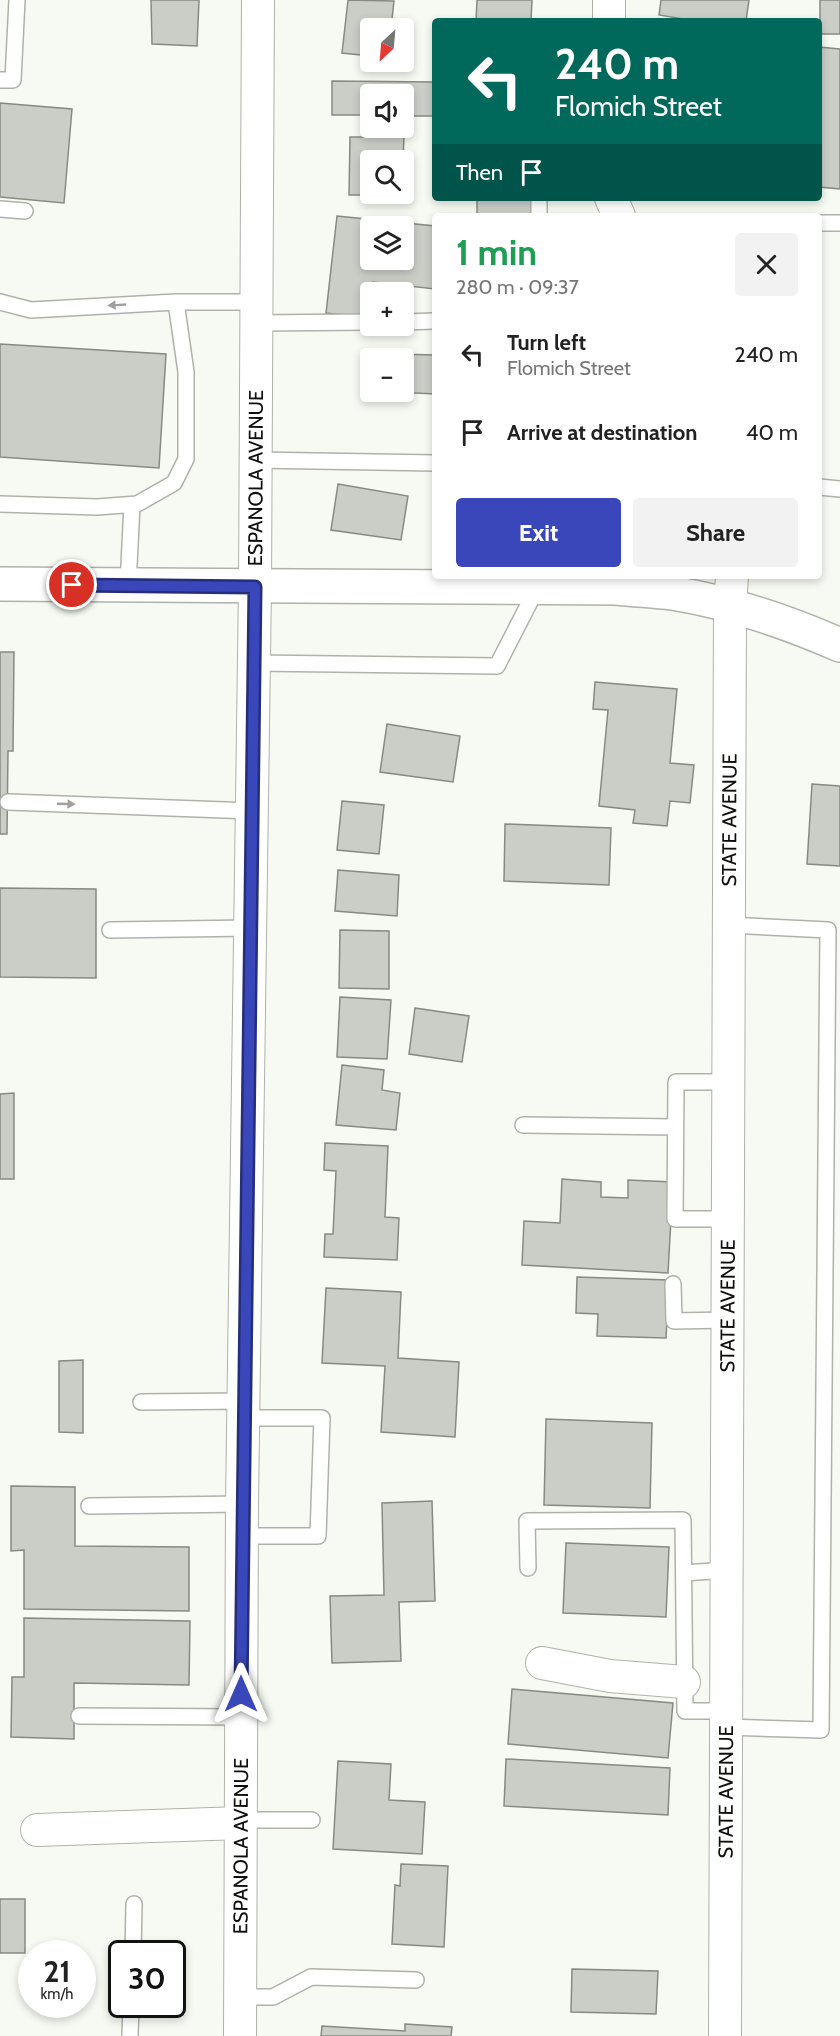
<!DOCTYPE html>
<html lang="en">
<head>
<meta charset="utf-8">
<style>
  :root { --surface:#fff; --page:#f2f2f2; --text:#222; --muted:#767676; --accent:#3947ba }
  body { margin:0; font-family:Cabin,sans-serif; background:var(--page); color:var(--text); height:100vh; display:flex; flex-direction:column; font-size:22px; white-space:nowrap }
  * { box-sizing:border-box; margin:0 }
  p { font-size:20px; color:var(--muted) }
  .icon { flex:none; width:33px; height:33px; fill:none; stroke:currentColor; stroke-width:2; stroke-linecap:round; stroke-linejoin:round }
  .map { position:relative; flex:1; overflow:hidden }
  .side { position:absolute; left:432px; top:213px; width:390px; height:366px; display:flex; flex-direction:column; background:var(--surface); border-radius:6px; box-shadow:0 3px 9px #0003 }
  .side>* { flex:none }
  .guide { position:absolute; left:432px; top:18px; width:390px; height:183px; border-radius:6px; box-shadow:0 3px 9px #0003; background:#00695c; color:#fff; overflow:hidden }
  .needle { width:39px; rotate:206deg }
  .tools { position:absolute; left:360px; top:18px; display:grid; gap:12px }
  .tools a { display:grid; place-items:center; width:54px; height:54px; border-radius:6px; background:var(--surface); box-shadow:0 3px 9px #0003; font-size:30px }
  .speed { position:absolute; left:18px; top:1940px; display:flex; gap:12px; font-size:30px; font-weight:700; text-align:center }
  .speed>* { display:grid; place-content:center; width:78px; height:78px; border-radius:50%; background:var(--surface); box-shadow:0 3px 9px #0003; line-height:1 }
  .speed small { font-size:15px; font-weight:400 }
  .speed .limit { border:3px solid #111; border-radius:9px; background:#fff; color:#111 }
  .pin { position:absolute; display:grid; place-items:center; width:51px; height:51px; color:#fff; margin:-26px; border:3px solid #fff; border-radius:50%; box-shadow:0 2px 6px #0007 }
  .me { position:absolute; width:66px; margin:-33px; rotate:0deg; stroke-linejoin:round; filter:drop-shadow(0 0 4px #0008) }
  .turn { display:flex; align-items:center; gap:21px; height:126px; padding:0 24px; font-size:27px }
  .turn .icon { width:78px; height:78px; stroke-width:2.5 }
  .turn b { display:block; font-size:42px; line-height:51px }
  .then { display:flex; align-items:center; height:57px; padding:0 24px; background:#0003; gap:12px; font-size:22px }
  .round { display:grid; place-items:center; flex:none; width:63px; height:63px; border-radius:6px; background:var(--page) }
  .overview { display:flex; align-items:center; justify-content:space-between; height:102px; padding:0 24px }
  h1 { font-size:36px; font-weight:800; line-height:45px; color:#1e9e55 }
  .primary-button { display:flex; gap:12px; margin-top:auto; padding:12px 24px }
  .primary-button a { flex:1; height:69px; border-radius:6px; background:var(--accent); color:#fff; font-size:24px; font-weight:800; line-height:69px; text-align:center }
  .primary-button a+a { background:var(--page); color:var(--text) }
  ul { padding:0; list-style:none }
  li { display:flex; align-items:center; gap:18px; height:78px; padding:0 24px }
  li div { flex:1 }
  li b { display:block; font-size:22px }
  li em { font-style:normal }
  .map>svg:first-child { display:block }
  .building { fill:#cbcec7; stroke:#878a83; stroke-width:1.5; fill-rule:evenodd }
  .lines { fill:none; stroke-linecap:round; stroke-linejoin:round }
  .lane-casing { stroke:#afb2ab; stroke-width:18 }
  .street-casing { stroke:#afb2ab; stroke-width:34 }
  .secondary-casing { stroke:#afb2ab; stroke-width:36 }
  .lane { stroke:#fff; stroke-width:15 }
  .street { stroke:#fff; stroke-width:32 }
  .secondary { stroke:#fff; stroke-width:33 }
  .oneway { fill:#9f9f9e }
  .route-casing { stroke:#252e79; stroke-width:15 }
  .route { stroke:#3947ba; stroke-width:10 }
  .labels { text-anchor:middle; stroke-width:6; stroke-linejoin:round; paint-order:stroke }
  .street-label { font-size:20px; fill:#0e0f0c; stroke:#fff }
</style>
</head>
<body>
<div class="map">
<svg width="840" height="2036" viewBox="0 0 840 2036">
  <rect width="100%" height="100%" fill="#f7faf3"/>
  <path class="building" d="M151,0H199L197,46L152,44Z
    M348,0L394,1L392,19L408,21L404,60V28H370V56L342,53Z
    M477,0H532L531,21H476Z
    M661,0H749L746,21H695L659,15Z
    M820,0H840V34H820Z
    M819,47L840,49V189L819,187Z
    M332,81L435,82V116H404V94H370V115H332Z
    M0,103L72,109L64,203L0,197Z
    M350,137H404L403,160H370V194H403V195H349Z
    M477,198H538V216H477Z
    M337,216L435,226V289L373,282L372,292H370L369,318L326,313ZM370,226H404V260H370Z
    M0,344L166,354L159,468L0,457Z
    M396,354L435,355V394L395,392H404V358H396Z
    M338,484L408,496L401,540L331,530Z
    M0,652H14L13,751H8L7,834H0Z
    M595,682L677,689L670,763L694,765L690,803L670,801L667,826L633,823L635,810L599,806L608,710L593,709Z
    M387,724L460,736L453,782L380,772Z
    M812,784L840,786V866L807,864Z
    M342,801L384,805L379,854L337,850Z
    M505,824L611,828L609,885L504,881Z
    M338,870L399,875L397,916L335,911Z
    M0,888L96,889V978L0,977Z
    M340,930L389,931V989L339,988Z
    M340,997L391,1000L387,1059L337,1057Z
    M415,1008L469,1016L462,1062L409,1054Z
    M342,1065L384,1070L382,1090L400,1093L396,1130L336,1125Z
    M14,1093V1179H0V1094Z
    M325,1143L388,1146L385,1217L399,1218L397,1260L324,1257L325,1234H333L336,1171L324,1170Z
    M562,1179L601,1182V1197L628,1198V1180L673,1182L668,1273L522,1265L524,1221L560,1223Z
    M577,1277L669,1280L666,1338L597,1336L598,1314L576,1313Z
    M326,1288L401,1292L398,1358L459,1362L455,1437L381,1432L385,1366L322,1363Z
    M83,1360V1433L59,1432V1361Z
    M546,1419L652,1423L650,1508L544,1505Z
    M11,1486L75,1487V1546L189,1547V1611L24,1609V1550L11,1551Z
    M432,1501L435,1601L399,1602L401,1661L332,1663L330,1596L384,1595L382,1503Z
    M566,1543L669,1547L666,1617L563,1613Z
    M24,1618L190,1621L189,1685L74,1683V1739L11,1737L12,1677H24Z
    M512,1689L673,1703L668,1758L508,1744Z
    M506,1759L670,1768L668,1815L504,1806Z
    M338,1761L391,1764L389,1800L425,1802L422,1854L333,1849Z
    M401,1864L448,1866L444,1947L392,1944L395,1885L400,1886Z
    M0,1899H25V1953H0Z
    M572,1969L658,1971L656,2014L571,2012Z
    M405,2024L452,2027L451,2036H321L322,2026L405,2031Z"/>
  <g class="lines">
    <defs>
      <path id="lane" d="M0,80H13L17,0
        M0,209L25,211
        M539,216V198
        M819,223H840
        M0,302L31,310L176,302H256
        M404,322L434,321
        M256,323L370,322
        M255,460L435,463
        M819,487L840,489
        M0,504L97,507L137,504L174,483L186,459V372L176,302
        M128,585L132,505
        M254,663L497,666L537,588
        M8,802L252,811
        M110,930L250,928
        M523,1125L675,1127
        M728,1219H675L676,1082H728
        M673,1284L674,1321L727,1320
        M141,1402L244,1401
        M89,1506L242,1504
        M242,1536H318L322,1418H243
        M528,1568L527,1521L683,1520L685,1711H726
        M684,1573L726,1570
        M79,1716L241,1717
        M726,1727L821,1730L828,930L729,925
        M241,1820H312
        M133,1953L134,1904
        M240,1997H273L311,1977L416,1980
        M130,2036L131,2004"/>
      <g id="street">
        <path d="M609,21V0"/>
        <path d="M611,198L619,216"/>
        <path d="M542,1663L610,1676L684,1682"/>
        <path d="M37,1830L241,1823"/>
        <path id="s1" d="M240,2036L242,1504L255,587L258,0"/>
        <path id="s2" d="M725,2036L730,606L732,576"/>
      </g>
      <path id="secondary" d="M0,584L616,588C635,590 654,591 672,593C729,602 787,622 840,645"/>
    </defs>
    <use href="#lane" class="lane-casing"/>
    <use href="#street" class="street-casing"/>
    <use href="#secondary" class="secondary-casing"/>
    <use href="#lane" class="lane"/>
    <use href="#street" class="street"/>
    <use href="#secondary" class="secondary"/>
  </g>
  <defs><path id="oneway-solid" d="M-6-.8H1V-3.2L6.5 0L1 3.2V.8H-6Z" transform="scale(1.5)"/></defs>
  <g class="oneway">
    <use href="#oneway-solid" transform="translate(117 305) rotate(177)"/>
    <use href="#oneway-solid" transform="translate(66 804) rotate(2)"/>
  </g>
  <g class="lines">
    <defs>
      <path id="route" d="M72,585L255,587L241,1694"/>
    </defs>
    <use href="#route" class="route-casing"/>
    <use href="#route" class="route"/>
  </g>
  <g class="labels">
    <g class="street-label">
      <text dy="7" stroke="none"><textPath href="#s1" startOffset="1558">ESPANOLA AVENUE</textPath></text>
      <text dy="7" stroke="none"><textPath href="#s2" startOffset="1216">STATE AVENUE</textPath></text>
      <text dy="7" stroke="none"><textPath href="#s2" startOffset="730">STATE AVENUE</textPath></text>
      <text dy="7" stroke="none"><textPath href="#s2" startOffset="244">STATE AVENUE</textPath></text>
      <text dy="7" stroke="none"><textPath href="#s1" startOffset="190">ESPANOLA AVENUE</textPath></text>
    </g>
  </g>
</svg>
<div class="tools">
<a><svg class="needle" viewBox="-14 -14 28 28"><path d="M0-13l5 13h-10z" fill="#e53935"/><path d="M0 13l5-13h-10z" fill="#767676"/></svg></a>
<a><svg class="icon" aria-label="sound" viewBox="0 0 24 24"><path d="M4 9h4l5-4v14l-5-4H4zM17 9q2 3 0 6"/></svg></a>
<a><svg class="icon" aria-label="search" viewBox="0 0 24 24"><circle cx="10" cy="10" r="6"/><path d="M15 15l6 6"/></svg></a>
<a><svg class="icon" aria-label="layers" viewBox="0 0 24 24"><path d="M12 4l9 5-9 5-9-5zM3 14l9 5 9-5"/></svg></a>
<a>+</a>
<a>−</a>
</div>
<div class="speed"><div>21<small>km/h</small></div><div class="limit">30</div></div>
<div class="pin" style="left:72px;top:585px;background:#d93025"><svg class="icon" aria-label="arrive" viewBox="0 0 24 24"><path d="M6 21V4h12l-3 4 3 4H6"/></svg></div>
<svg class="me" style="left:241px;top:1694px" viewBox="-20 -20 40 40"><path d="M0-17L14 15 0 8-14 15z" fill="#3947ba" stroke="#fff" stroke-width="4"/></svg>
<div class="guide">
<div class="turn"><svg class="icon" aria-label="left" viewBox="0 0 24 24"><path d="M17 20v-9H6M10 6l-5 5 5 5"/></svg><div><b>240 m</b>Flomich Street</div></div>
<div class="then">Then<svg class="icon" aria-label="arrive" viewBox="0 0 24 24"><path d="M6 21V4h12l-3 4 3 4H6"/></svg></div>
</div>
<section class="side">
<div class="overview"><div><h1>1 min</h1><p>280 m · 09:37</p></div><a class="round"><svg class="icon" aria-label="close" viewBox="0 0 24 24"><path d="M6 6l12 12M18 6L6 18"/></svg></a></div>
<ul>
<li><svg class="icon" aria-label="left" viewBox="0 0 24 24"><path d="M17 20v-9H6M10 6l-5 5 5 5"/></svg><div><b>Turn left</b><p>Flomich Street</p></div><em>240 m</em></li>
<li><svg class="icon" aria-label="arrive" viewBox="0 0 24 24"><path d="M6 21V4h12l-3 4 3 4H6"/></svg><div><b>Arrive at destination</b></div><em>40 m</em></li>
</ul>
<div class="primary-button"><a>Exit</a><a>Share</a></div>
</section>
</div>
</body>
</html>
